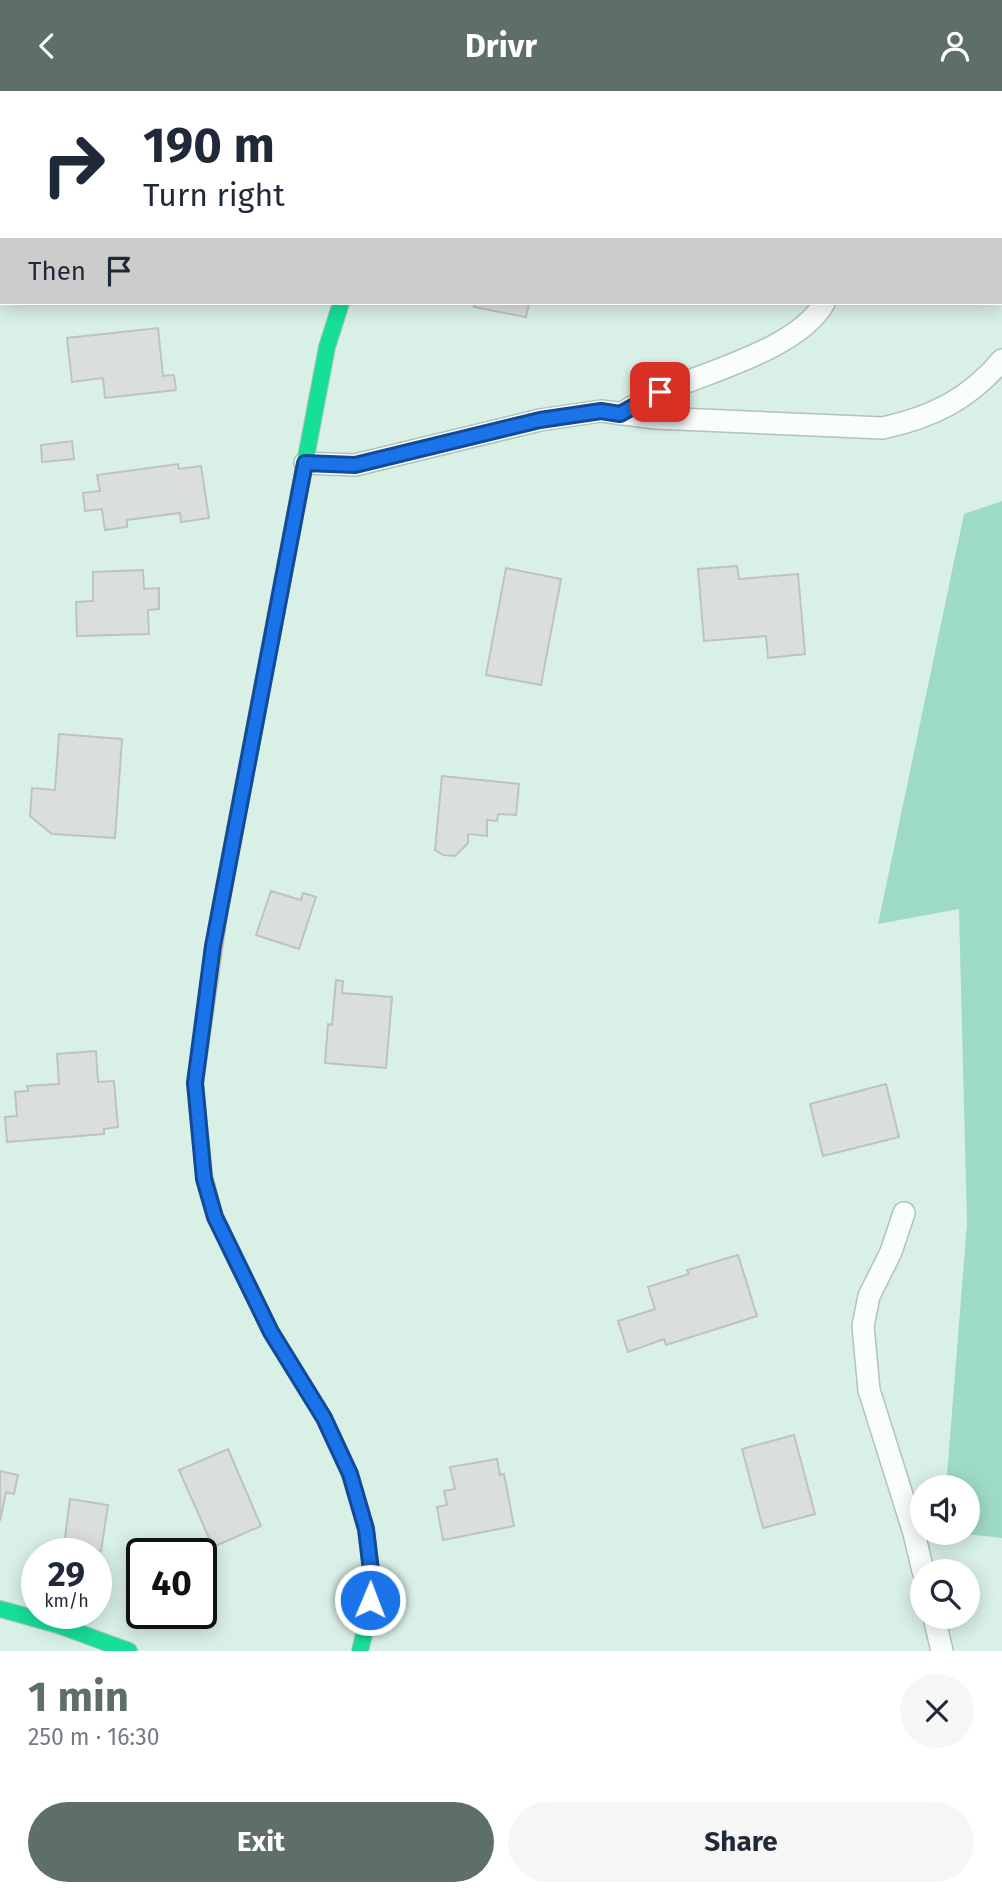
<!DOCTYPE html>
<html lang="en">
<head>
<meta charset="utf-8">
<style>
  :root { --surface:#fff; --page:#f6f6f7; --text:#1f2937; --muted:#747a83; --accent:#5e6f68 }
  body { margin:0; font-family:"Fira Sans",sans-serif; background:var(--page); color:var(--text); height:100vh; display:flex; flex-direction:column; font-size:26px; white-space:nowrap }
  * { box-sizing:border-box; margin:0 }
  p { font-size:23px; color:var(--muted) }
  .icon { flex:none; width:38px; height:38px; fill:none; stroke:currentColor; stroke-width:2; stroke-linecap:round; stroke-linejoin:round }
  .map { position:relative; height:1560px; overflow:hidden }
  .details { display:flex; flex-direction:column; background:var(--surface); flex:1 }
  .details>* { flex:none }
  .guide { position:absolute; left:0px; top:0px; width:1003px; height:214px; box-shadow:0 4px 18px #0003; background:#fff; color:var(--text); overflow:hidden }
  .fabs { position:absolute; left:910px; top:1384px; display:grid; gap:14px }
  .fabs a { display:grid; place-items:center; width:70px; height:70px; border-radius:50%; background:var(--surface); box-shadow:0 4px 18px #0003; font-size:35px }
  .speed { position:absolute; left:21px; top:1447px; display:flex; gap:14px; font-size:35px; font-weight:700; text-align:center }
  .speed>* { display:grid; place-content:center; width:91px; height:91px; border-radius:50%; background:var(--surface); box-shadow:0 4px 18px #0003; line-height:1 }
  .speed small { font-size:18px; font-weight:400 }
  .speed .limit { border:4px solid #111; border-radius:10px; background:#fff; color:#111 }
  .pin { position:absolute; display:grid; place-items:center; width:60px; height:60px; color:#fff; margin:-30px; border-radius:14px; box-shadow:0 4px 10px #0006 }
  .me { position:absolute; width:77px; margin:-38px; rotate:1deg; stroke-linejoin:round; filter:drop-shadow(0 0 5px #0008) }
  .turn { display:flex; align-items:center; gap:24px; height:147px; padding:0 28px; font-size:32px }
  .turn .icon { width:91px; height:91px; stroke-width:2.5 }
  .turn b { display:block; font-size:49px; line-height:60px }
  .then { display:flex; align-items:center; height:66px; padding:0 28px; background:#0003; gap:14px; font-size:26px }
  .round { display:grid; place-items:center; flex:none; width:74px; height:74px; border-radius:37px; background:var(--page) }
  .headline { display:flex; align-items:center; justify-content:space-between; height:119px; padding:0 28px }
  h1 { font-size:42px; font-weight:700; line-height:52px; color:var(--accent) }
  .button { display:flex; gap:14px; margin-top:auto; padding:14px 28px }
  .button a { flex:1; height:80px; border-radius:42px; background:var(--accent); color:#fff; font-size:28px; font-weight:700; line-height:80px; text-align:center }
  .button a+a { background:var(--page); color:var(--text) }
  header { display:flex; justify-content:space-between; align-items:center; height:91px; padding:0 28px; background:var(--accent); color:#fff; font-size:32px; font-weight:700 }
  .map>svg:first-child { display:block }
  .forest { fill:#9edbc5 }
  .building { fill:#dbdede; stroke:#bec2c2; stroke-width:2 }
  .lines { fill:none; stroke-linecap:round; stroke-linejoin:round }
  .lane-casing { stroke:#b0c2bb; stroke-width:24 }
  .street-casing { stroke:#b0c2bb; stroke-width:41 }
  .fast-casing { stroke:#b0c2bb; stroke-width:18 }
  .slow-casing { stroke:#b0c2bb; stroke-width:18 }
  .lane { stroke:#f9fdfb; stroke-width:21 }
  .street { stroke:#f9fdfb; stroke-width:38 }
  .fast { stroke:#16e098; stroke-width:16 }
  .slow { stroke:#ffcf43; stroke-width:16 }
  .route-casing { stroke:#114b97; stroke-width:18 }
  .route { stroke:#1a73e8; stroke-width:12 }
</style>
</head>
<body>
<header><svg class="icon" aria-label="back" viewBox="0 0 24 24"><path d="M15 5l-7 7 7 7"/></svg>Drivr<svg class="icon" aria-label="person" viewBox="0 0 24 24"><circle cx="12" cy="8" r="4"/><path d="M4 21q1-7 8-7t8 7"/></svg></header>
<div class="map">
<svg width="1002" height="1560" viewBox="0 0 1002 1560">
  <rect width="100%" height="100%" fill="#d9f0e7"/>
  <path class="forest" d="M1002,410V1447L957,1442H968V1396H946L967,1133L959,818L878,833L964,423Z"/>
  <path class="building" d="M488,0H583V2H489Z
    M475,212H529L526,226L474,216Z
    M158,237L163,285L174,284L176,299L105,307L103,287L72,291L67,247Z
    M72,350L74,368L42,371L41,354Z
    M178,373L179,378L201,375L209,427L181,431L180,422L127,429V436L105,439L102,418L85,420L83,402L100,400L97,384Z
    M737,475L739,488L798,483L805,563L768,567L766,545L704,550L698,478Z
    M506,477L561,488L541,594L486,584Z
    M143,479L144,498L159,497V518L148,519L149,543L77,545L76,511L93,510V481Z
    M59,643L122,648L115,747L52,743L30,725L32,697L55,699Z
    M442,685L519,693L516,724L498,723L497,730L487,729V745L468,743V752L455,765L443,764L435,759Z
    M271,800L301,809L303,802L316,806L299,858L256,844Z
    M336,889L343,890L342,902L392,906L386,977L325,972L328,933L332,934Z
    M96,960L98,991L114,990L118,1036L104,1038V1043L7,1051L5,1026L17,1025L15,1001L28,1000L27,995L59,993L57,963Z
    M886,993L899,1046L823,1065L810,1013Z
    M738,1164L757,1225L666,1254L664,1248L628,1261L618,1230L655,1218L648,1196L689,1183L687,1179Z
    M794,1344L815,1423L763,1437L742,1358Z
    M228,1358L261,1435L213,1456L179,1379Z
    M497,1368L500,1384L504,1383L514,1435L443,1449L437,1416L447,1414L444,1400L455,1398L450,1376Z
    M0,1380L18,1384L14,1403L6,1401L0,1430Z
    M70,1408L108,1414L101,1460L64,1454Z"/>
  <g class="lines">
    <defs>
      <path id="lane" d="M892,2V0
        M620,323C634,315 649,306 664,300C710,280 799,257 824,212
        M305,372L355,374L540,329L601,320L656,327L883,337C933,326 969,308 1002,269
        M904,1122L891,1161L869,1205L863,1235L869,1299L914,1442L923,1480
        M934,1526L942,1560"/>
      <path id="street" d="M371,2V0"/>
      <path id="fast" d="M220,817L327,256L341,212
        M204,1084L215,1126L271,1241L324,1327L350,1383L366,1438L372,1488L367,1531L360,1560
        M0,1518L58,1534L129,1560"/>
      <path id="slow" d="M204,1084L195,992L220,817"/>
    </defs>
    <use href="#lane" class="lane-casing"/>
    <use href="#street" class="street-casing"/>
    <use href="#fast" class="fast-casing"/>
    <use href="#slow" class="slow-casing"/>
    <use href="#lane" class="lane"/>
    <use href="#street" class="street"/>
    <use href="#fast" class="fast"/>
    <use href="#slow" class="slow"/>
  </g>
  <g class="lines">
    <defs>
      <path id="route" d="M370,1509L372,1488L366,1438L350,1383L324,1327L271,1241L215,1126L204,1088L195,992L213,855L305,372L355,374L540,329L601,320L620,323L660,301"/>
    </defs>
    <use href="#route" class="route-casing"/>
    <use href="#route" class="route"/>
  </g>
</svg>
<div class="fabs">
<a><svg class="icon" aria-label="sound" viewBox="0 0 24 24"><path d="M4 9h4l5-4v14l-5-4H4zM17 9q2 3 0 6"/></svg></a>
<a><svg class="icon" aria-label="search" viewBox="0 0 24 24"><circle cx="10" cy="10" r="6"/><path d="M15 15l6 6"/></svg></a>
</div>
<div class="speed"><div>29<small>km/h</small></div><div class="limit">40</div></div>
<div class="pin" style="left:660px;top:301px;background:#d93025"><svg class="icon" aria-label="arrive" viewBox="0 0 24 24"><path d="M6 21V4h12l-3 4 3 4H6"/></svg></div>
<svg class="me" style="left:370px;top:1509px" viewBox="-20 -20 40 40"><circle r="17" fill="#1a73e8" stroke="#fff" stroke-width="3"/><path d="M0-11L8 9 0 5-8 9z" fill="#fff"/></svg>
<div class="guide">
<div class="turn"><svg class="icon" aria-label="right" viewBox="0 0 24 24"><path d="M7 20v-9h11M14 6l5 5-5 5"/></svg><div><b>190 m</b>Turn right</div></div>
<div class="then">Then<svg class="icon" aria-label="arrive" viewBox="0 0 24 24"><path d="M6 21V4h12l-3 4 3 4H6"/></svg></div>
</div>
</div>
<section class="details">
<div class="headline"><div><h1>1 min</h1><p>250 m · 16:30</p></div><a class="round"><svg class="icon" aria-label="close" viewBox="0 0 24 24"><path d="M6 6l12 12M18 6L6 18"/></svg></a></div>
<div class="button"><a>Exit</a><a>Share</a></div>
</section>
</body>
</html>
